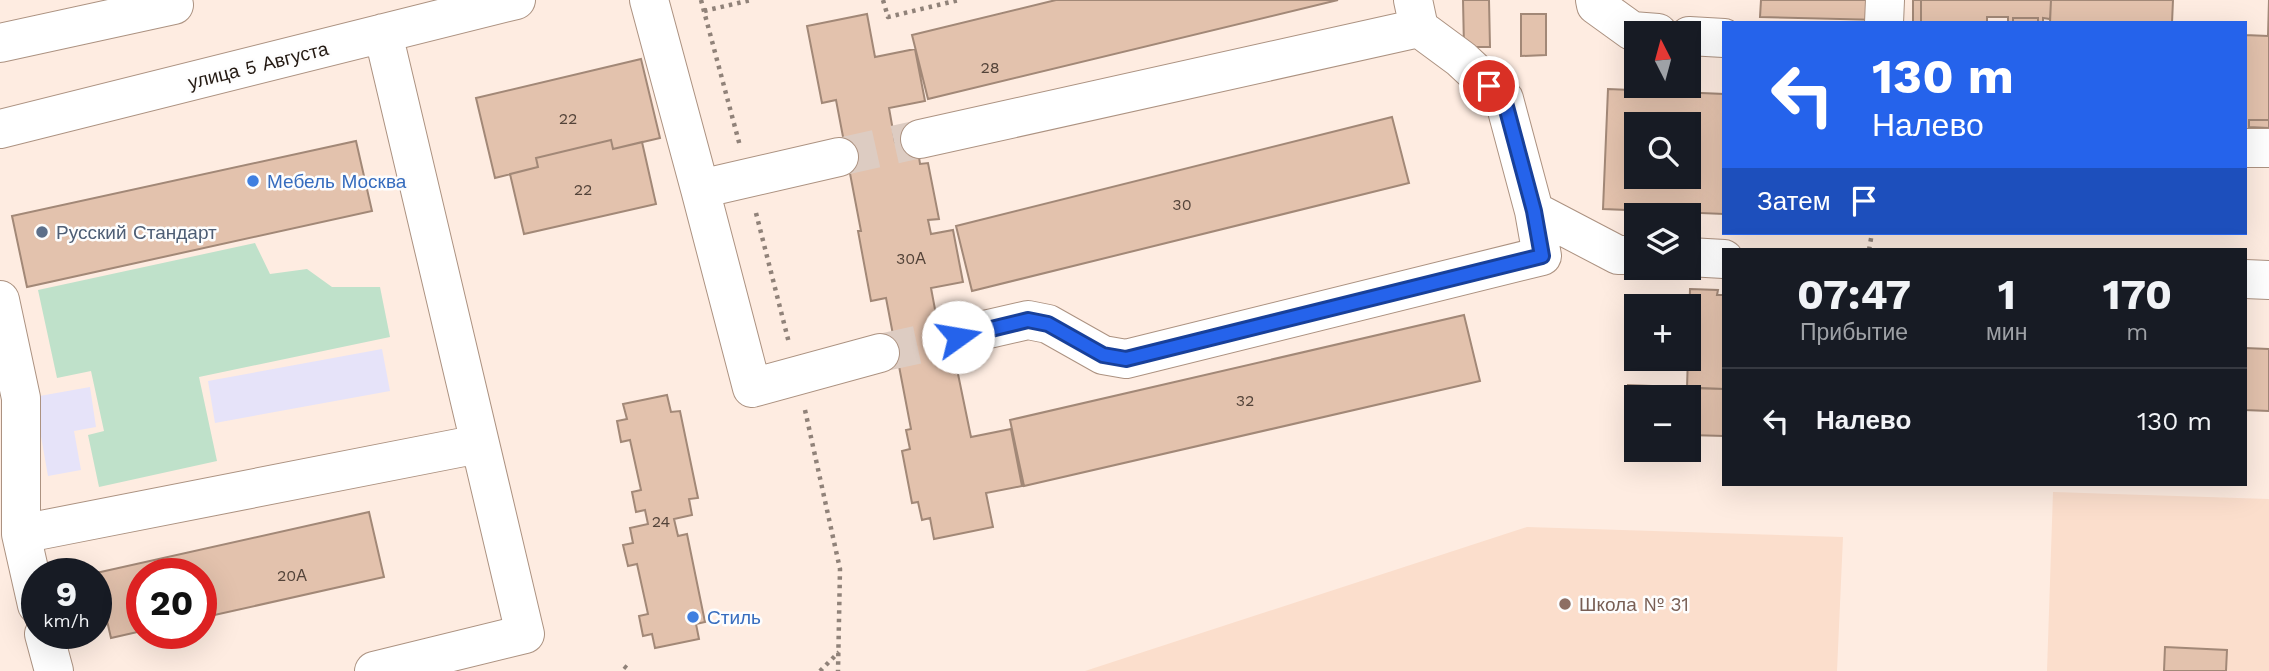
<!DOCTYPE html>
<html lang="ru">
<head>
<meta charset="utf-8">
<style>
  :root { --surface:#171b24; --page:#242831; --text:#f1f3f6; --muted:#9ea1a6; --line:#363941 }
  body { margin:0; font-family:"Work Sans",sans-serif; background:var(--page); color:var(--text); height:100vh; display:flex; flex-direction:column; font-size:26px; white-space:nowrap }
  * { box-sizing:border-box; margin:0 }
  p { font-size:23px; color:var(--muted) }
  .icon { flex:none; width:38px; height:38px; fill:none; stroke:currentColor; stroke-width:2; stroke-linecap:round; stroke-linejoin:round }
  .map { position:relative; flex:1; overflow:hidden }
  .drawer { position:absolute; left:1722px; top:248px; width:525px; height:238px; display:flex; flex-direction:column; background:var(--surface); border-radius:0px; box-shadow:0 7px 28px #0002 }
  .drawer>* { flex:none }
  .hud { position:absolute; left:1722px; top:21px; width:525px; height:214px; border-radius:0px; box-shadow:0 7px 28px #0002; background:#2563eb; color:#fff; overflow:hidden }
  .needle { width:46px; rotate:354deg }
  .controls { position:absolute; left:1624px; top:21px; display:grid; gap:14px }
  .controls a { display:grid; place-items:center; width:77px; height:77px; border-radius:0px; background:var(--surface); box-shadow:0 7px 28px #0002; font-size:35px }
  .speed { position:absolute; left:21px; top:558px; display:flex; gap:14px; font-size:35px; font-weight:700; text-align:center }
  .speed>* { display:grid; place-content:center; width:91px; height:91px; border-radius:50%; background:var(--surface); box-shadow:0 7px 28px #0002; line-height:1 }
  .speed small { font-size:18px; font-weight:400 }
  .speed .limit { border:10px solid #d22; background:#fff; color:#111 }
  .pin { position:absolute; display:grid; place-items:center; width:60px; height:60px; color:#fff; margin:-30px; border:4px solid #fff; border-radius:50%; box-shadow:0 2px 7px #0007 }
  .me { position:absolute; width:77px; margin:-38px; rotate:77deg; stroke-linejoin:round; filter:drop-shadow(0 0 5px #0008) }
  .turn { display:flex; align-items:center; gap:24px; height:147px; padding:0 35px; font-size:32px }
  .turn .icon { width:91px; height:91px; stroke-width:2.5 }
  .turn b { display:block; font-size:49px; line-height:60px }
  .then { display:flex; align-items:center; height:66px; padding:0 35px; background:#0003; gap:14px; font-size:26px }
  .eta { display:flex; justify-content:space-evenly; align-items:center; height:119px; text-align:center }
  .eta b { font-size:42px; font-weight:700; line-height:49px }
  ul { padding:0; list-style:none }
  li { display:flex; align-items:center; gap:21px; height:105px; padding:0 35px; border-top:2px solid var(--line) }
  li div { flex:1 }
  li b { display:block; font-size:26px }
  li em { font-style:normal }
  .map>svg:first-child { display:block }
  .built { fill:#fbdecc }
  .industrial { fill:#e6e3f9 }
  .green { fill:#bfe1ca }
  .building { fill:#e3c2ad; stroke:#a28877; stroke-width:2; fill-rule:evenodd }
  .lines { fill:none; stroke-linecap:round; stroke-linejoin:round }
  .minor-tunnel { stroke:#ddccc2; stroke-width:38; stroke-dasharray:38 19; stroke-linecap:butt }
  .minor-casing { stroke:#ac9281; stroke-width:40 }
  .path { stroke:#908279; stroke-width:4.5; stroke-dasharray:3.5 5; stroke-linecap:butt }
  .minor { stroke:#fff; stroke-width:38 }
  .route-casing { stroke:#184099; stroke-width:18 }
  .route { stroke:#2563eb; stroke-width:12 }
  .shop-dot { fill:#3f7fe0; stroke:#fdfdfd; stroke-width:2.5 }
  .service-dot { fill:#5c6f8a; stroke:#fdfdfd; stroke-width:2.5 }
  .education-dot { fill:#8d6e63; stroke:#fdfdfd; stroke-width:2.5 }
  .labels { text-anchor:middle; stroke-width:5; stroke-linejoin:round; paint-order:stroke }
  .number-label { font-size:16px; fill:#534339 }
  .street-label { font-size:19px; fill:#231912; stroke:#fdfdfd }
  .shop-label { font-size:19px; fill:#366cbe; stroke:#fdfdfd; text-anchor:start }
  .service-label { font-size:19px; fill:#4e5e75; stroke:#fdfdfd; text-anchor:start }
  .education-label { font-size:19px; fill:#785e54; stroke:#fdfdfd; text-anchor:start }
</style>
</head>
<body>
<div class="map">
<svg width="2269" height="671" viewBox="0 0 2269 671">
  <rect width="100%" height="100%" fill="#feece1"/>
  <path class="built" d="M2053,492L2269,499V671H2047Z
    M1527,527L1843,537L1837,671H1085Z"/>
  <path class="industrial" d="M382,349L390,391L215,423L208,381Z
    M90,387L96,427L74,431L81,470L48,476L34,397Z"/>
  <path class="green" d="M255,243L270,274L307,269L332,287H380L390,337L199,377L217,461L99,487L88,435L104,431L91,371L57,378L38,290Z"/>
  <path class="building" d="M1056,0H1338L928,99L912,35Z
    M1463,0H1489L1490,47H1464Z
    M1761,0H1882L1881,20L1760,17Z
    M1913,0H1921V23H1913Z
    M1921,0H2051L2050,19L2043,18V23H2038V18H2013V23H2008V17H1987V23H1921Z
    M2051,0H2173L2172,23H2050Z
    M2269,0V120H2249V129H2245V26V35L2268,36Z
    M867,14L875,57L915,49L925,101L889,108L895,142L905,140L909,159L919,157L920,164L928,163L939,219L928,220L931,234L953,230L963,282L931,288L937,320L942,319L946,340H951L971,437L1011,429L1022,486L986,493L993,527L934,539L930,518L922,520L918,502L912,503L902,451L910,449L906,430L911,429L886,298L871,301L858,231H861L836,100L822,103L807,26Z
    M1521,14H1546V55L1521,56Z
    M2013,18H2038V23H2013Z
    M641,59L660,138L613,149L611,140L536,158L538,167L495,178L476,98Z
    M1608,89L1724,94V214L1603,209ZM1636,124H1689V177H1636Z
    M1392,117L1409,183L972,291L956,226Z
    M2249,120H2269V128L2249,127Z
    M611,140L613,149L642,142L656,204L524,234L510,174L538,167L536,158Z
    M356,141L372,211L27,287L12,216Z
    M1690,289L1718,290L1717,295H1724V389L1687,388Z
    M1464,315L1480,381L1024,486L1010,420Z
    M2245,348L2269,349V411L2245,410Z
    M1628,385L1724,389V436L1689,435V397H1636V433H1626Z
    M667,395L671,412L680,411L698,498L689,499L692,515L674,519L678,536L687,534L705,622L696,624L699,639L655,648L652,634L643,636L639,616L648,614L637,564L628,566L623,545L633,543L630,528L648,524L645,510L636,512L632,492L641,490L630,440L621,442L617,421L627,419L623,404Z
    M369,512L384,577L201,618V574H142V631L111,638L96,573Z
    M2165,647L2227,650L2226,671H2164Z"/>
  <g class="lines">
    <path class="minor-tunnel" d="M839,157L920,139
      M880,353L958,336"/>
    <defs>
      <path id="minor" d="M649,0L700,189L839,157
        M1413,0L1419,28L1461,59L1504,99L1534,211L1618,255H1636
        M1595,0L1596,5L1632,31L1658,33
        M1884,23L1885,0
        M1689,36L1724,38
        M0,43L174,5
        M0,129L516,0
        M920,139L1419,28
        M2245,148H2269
        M700,189L752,388L880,353
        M1689,257L1724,259
        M2245,279L2269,280
        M0,300L21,398V534L37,605
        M958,336L1028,320L1048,324L1103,355L1126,359L1542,256L1534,211
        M21,534L479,444
        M44,634L54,671
        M374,671L525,634L383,33"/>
    </defs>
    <use href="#minor" class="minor-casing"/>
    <path class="path" d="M701,0L740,146
      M883,0L888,17L959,0
      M704,11L751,0
      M756,213L789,343
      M1869,250L1872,233
      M805,410L840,569L838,671
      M624,666L630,671
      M820,671L839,652"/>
    <use href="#minor" class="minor"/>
  </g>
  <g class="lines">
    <defs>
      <path id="route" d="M958,337L1028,320L1048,324L1103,355L1126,359L1542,256L1534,211L1504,99L1489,86"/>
    </defs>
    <use href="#route" class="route-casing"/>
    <use href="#route" class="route"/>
  </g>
  <g class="shop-dot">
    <circle cx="253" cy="181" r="7"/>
    <circle cx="693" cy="617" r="7"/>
  </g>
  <circle class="service-dot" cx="42" cy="232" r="7"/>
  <circle class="education-dot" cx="1565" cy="604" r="7"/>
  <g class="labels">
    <g class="number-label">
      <text x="990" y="73">28</text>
      <text x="568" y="124">22</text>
      <text x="583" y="195">22</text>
      <text x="1182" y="210">30</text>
      <text x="911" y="264">30А</text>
      <text x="1245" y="406">32</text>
      <text x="661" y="527">24</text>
      <text x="292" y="581">20А</text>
    </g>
    <g class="street-label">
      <text transform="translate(258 65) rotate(-14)" y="7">улица 5 Августа</text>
    </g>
    <g class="shop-label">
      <text x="267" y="188">Мебель Москва</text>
      <text x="707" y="624">Стиль</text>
    </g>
    <g class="service-label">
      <text x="56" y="239">Русский Стандарт</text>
    </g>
    <g class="education-label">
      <text x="1579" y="611">Школа № 31</text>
    </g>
  </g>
</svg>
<div class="controls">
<a><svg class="needle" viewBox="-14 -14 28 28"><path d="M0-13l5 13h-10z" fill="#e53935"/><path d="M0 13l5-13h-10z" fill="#9ea1a6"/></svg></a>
<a><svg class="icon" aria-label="search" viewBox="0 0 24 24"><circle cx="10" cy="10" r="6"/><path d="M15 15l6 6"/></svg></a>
<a><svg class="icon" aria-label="layers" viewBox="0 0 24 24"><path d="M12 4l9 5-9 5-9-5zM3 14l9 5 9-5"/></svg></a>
<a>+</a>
<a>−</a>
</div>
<div class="speed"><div>9<small>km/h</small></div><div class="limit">20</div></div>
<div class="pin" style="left:1489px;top:86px;background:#d93025"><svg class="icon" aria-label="arrive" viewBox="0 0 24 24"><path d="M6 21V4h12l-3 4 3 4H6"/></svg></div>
<svg class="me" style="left:958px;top:337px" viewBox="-20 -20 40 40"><circle r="19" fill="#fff"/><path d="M0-13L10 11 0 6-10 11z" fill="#2563eb"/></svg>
<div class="hud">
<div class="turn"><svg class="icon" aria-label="left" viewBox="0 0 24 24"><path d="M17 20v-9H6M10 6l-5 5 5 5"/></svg><div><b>130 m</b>Налево</div></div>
<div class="then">Затем<svg class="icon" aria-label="arrive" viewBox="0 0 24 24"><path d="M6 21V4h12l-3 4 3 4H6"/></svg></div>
</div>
<section class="drawer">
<div class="eta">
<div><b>07:47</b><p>Прибытие</p></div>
<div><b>1</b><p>мин</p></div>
<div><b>170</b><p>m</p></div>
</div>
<ul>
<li><svg class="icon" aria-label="left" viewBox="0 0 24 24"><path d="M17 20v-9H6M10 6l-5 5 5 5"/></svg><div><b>Налево</b></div><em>130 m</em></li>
</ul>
</section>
</div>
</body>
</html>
